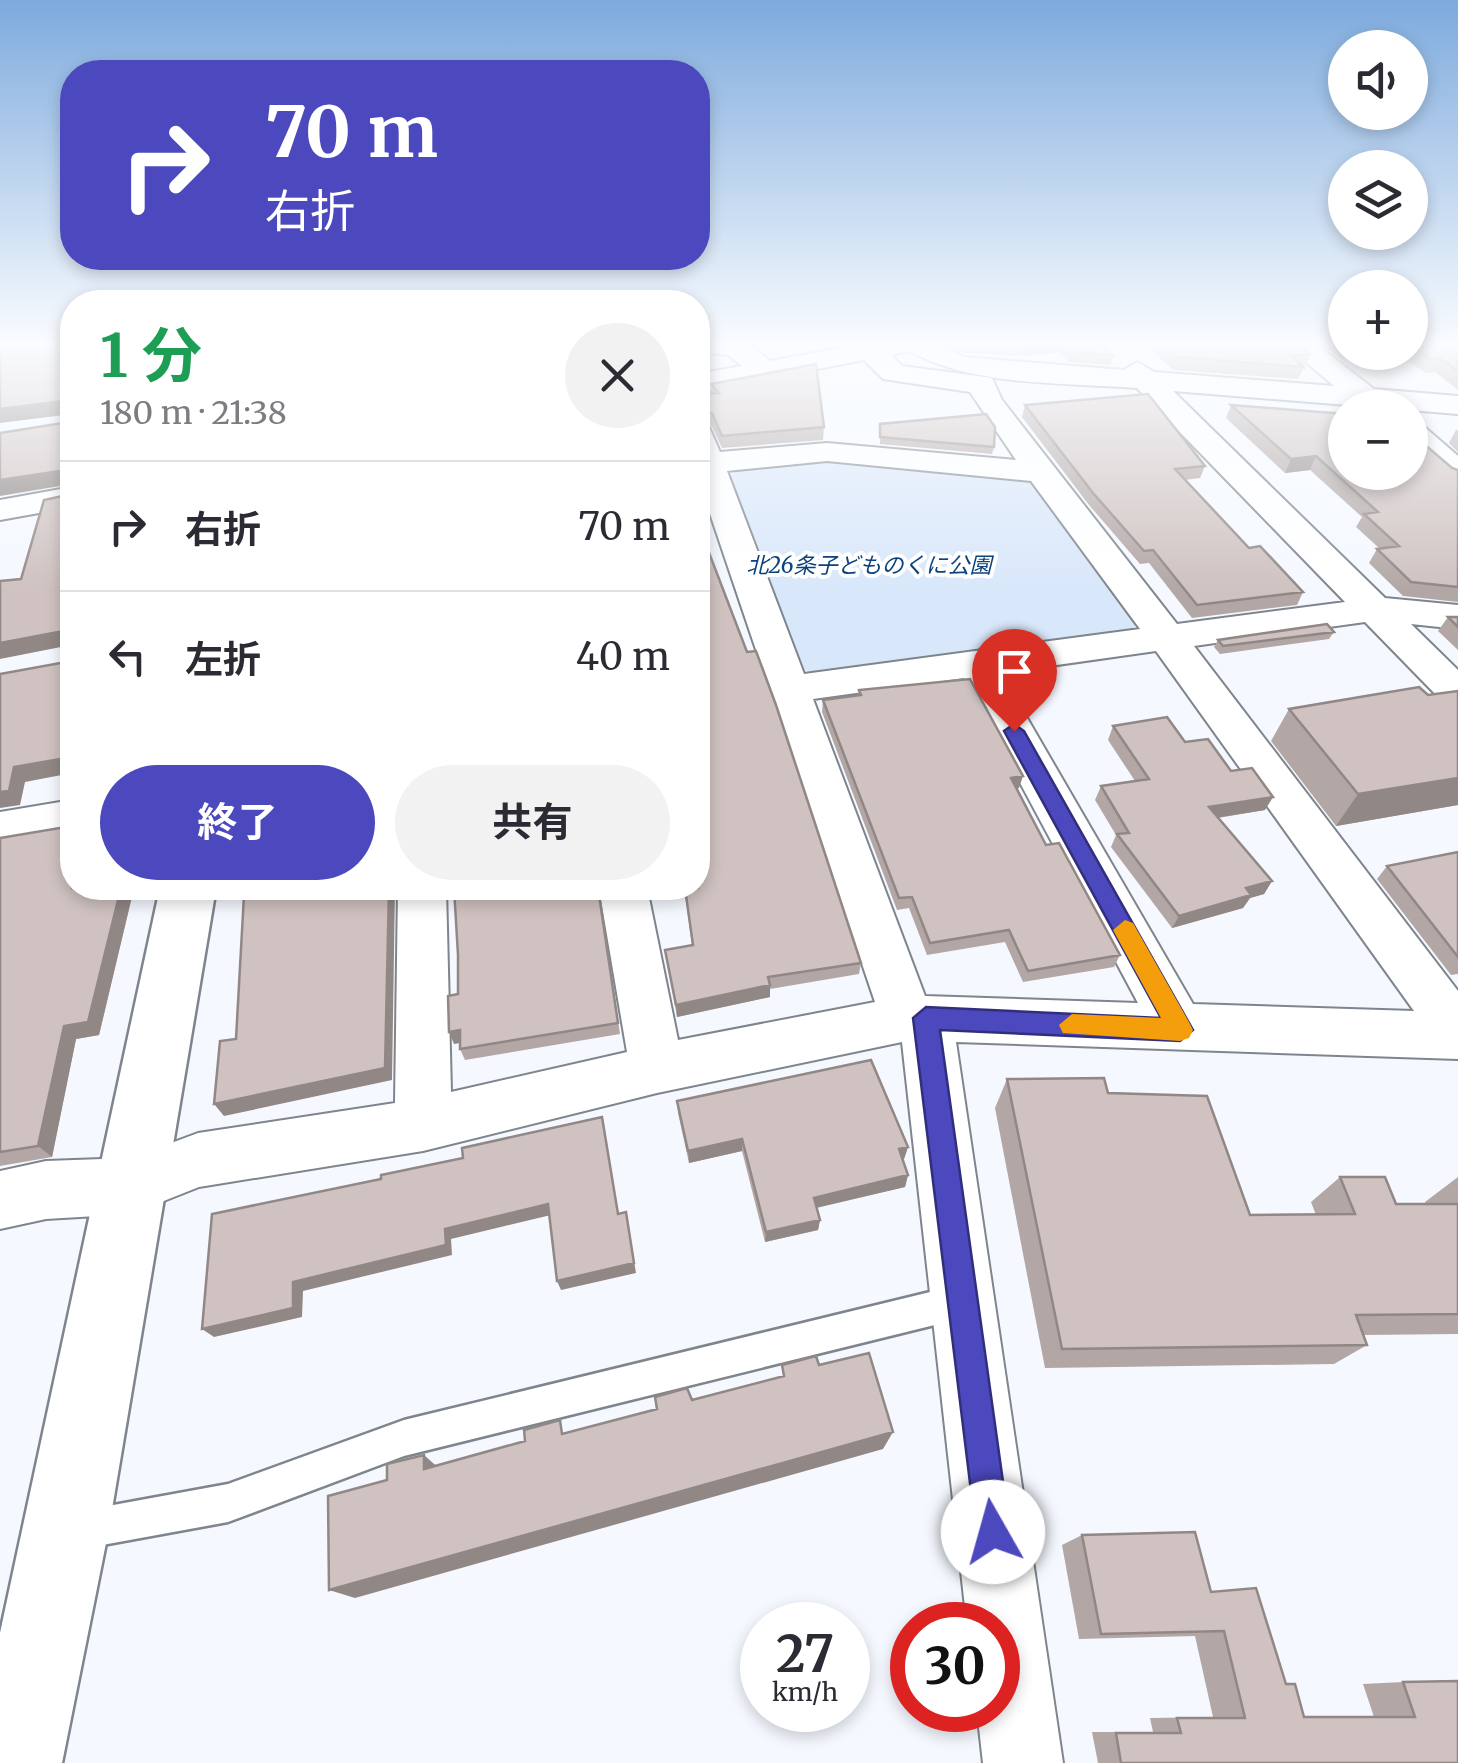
<!DOCTYPE html>
<html lang="ja">
<head>
<meta charset="utf-8">
<style>
  :root { --surface:#fff; --page:#f2f2f3; --text:#2b2b33; --muted:#7c7c81; --line:#e1e1e2; --accent:#4c48be }
  body { margin:0; font-family:Merriweather,"Noto Sans JP",serif; background:var(--page); color:var(--text); height:100vh; display:flex; flex-direction:column; font-size:38px; white-space:nowrap }
  * { box-sizing:border-box; margin:0 }
  p { font-size:32px; color:var(--muted) }
  .icon { flex:none; width:55px; height:55px; fill:none; stroke:currentColor; stroke-width:2; stroke-linecap:round; stroke-linejoin:round }
  .map { position:relative; flex:1; overflow:hidden }
  .panel { position:absolute; left:60px; top:290px; width:650px; height:610px; display:flex; flex-direction:column; background:var(--surface); border-radius:40px; box-shadow:0 5px 15px #0003 }
  .panel>* { flex:none }
  .banner { position:absolute; left:60px; top:60px; width:650px; height:210px; border-radius:40px; box-shadow:0 5px 15px #0003; background:#4c48be; color:#fff; overflow:hidden }
  .tools { position:absolute; left:1328px; top:30px; display:grid; gap:20px }
  .tools a { display:grid; place-items:center; width:100px; height:100px; border-radius:50%; background:var(--surface); box-shadow:0 5px 15px #0003; font-size:50px }
  .speed { position:absolute; left:740px; top:1602px; display:flex; gap:20px; font-size:50px; font-weight:700; text-align:center }
  .speed>* { display:grid; place-content:center; width:130px; height:130px; border-radius:50%; background:var(--surface); box-shadow:0 5px 15px #0003; line-height:1 }
  .speed small { font-size:25px; font-weight:400 }
  .speed .limit { border:15px solid #d22; background:#fff; color:#111 }
  .pin { position:absolute; display:grid; place-items:center; width:85px; height:85px; color:#fff; margin:-102px -42px; border-radius:50% 50% 50% 0; rotate:-45deg; box-shadow:0 0 10px #0007 }
  .pin .icon { rotate:45deg }
  .me { position:absolute; width:110px; margin:-55px; rotate:353deg; stroke-linejoin:round; filter:drop-shadow(0 0 8px #0008) }
  .turn { display:flex; align-items:center; gap:35px; height:210px; padding:0 40px; font-size:45px }
  .turn .icon { width:130px; height:130px; stroke-width:2.5 }
  .turn b { display:block; font-size:70px; line-height:85px }
  .round { display:grid; place-items:center; flex:none; width:105px; height:105px; border-radius:52px; background:var(--page) }
  .head { display:flex; align-items:center; justify-content:space-between; height:170px; padding:0 40px }
  h1 { font-size:60px; font-weight:700; line-height:75px; color:#1e9e55 }
  .cta { display:flex; gap:20px; margin-top:auto; padding:20px 40px }
  .cta a { flex:1; height:115px; border-radius:60px; background:var(--accent); color:#fff; font-size:40px; font-weight:700; line-height:115px; text-align:center }
  .cta a+a { background:var(--page); color:var(--text) }
  ul { padding:0; list-style:none }
  li { display:flex; align-items:center; gap:30px; height:130px; padding:0 40px; border-top:2px solid var(--line) }
  li div { flex:1 }
  li b { display:block; font-size:38px }
  li em { font-style:normal }
  .map>svg:first-child { display:block }
  .green { fill:#d8e7fa }
  .lines { fill:none; stroke-linecap:round; stroke-linejoin:round }
  .lane-casing { stroke:#7e858d; stroke-width:5 }
  .street-casing { stroke:#7e858d; stroke-width:4 }
  .secondary-casing { stroke:#7e858d; stroke-width:5 }
  .lane { fill:#fff; fill-rule:evenodd }
  .street { fill:#fff; fill-rule:evenodd }
  .secondary { fill:#fff; fill-rule:evenodd }
  .wall { fill:#b2a7a5 }
  .shaded-wall { fill:#918886 }
  .building { fill:#cfc2c0; stroke:#918886; stroke-width:2.5 }
  .route { fill:#4c48be; stroke:#312f7c; stroke-width:2.5 }
  .slow { fill:#f59e0b }
  .labels { text-anchor:middle; stroke-width:8; stroke-linejoin:round; paint-order:stroke }
  .far-park-label { font-size:22px; font-style:italic; fill:#0b427b; stroke:#fff }
</style>
</head>
<body>
<div class="map">
<svg width="1458" height="1763" viewBox="0 0 1458 1763">
  <rect width="100%" height="100%" fill="#f5f9ff"/>
  <path class="green" d="M830,461L1029,481L1135,625L1130,632L814,673L799,668L727,477L735,472Z"/>
  <g class="lines">
    <defs>
      <path id="lane" d="M963,1284L975,1289L980,1301L975,1313L963,1318L404,1456L228,1522L75,1550L62,1544L56,1531L62,1518L75,1512L228,1484L404,1420Z"/>
      <path id="street" d="M698,344H749L770,361L862,344H937L964,357L1124,370L1137,362L1154,372L1334,386L1285,344H1316L1374,389L1458,396V414L1173,391L1385,598L1458,605V629L1411,624L1458,670V707L1444,703L1365,622L1194,646L1458,991V1059L956,1042L1063,1763H983L977,1710H998V1625H967L902,1042L657,1093L423,1151L199,1187L131,1214L46,1219L0,1229V1171L46,1161L131,1158L198,1133L395,1103L398,888H446L451,1092L627,1052L599,888H647L678,1040L875,1002L698,478V425L709,427L720,452L827,443L1016,460L970,392L883,379L864,360L698,392V374L742,366L728,355L698,352ZM910,351C974,387 1062,382 1137,388L1345,602L1177,624L1002,400L992,378L902,366L891,355ZM827,461L1031,481L1140,629L804,674L727,471ZM1156,651L1414,1011L1193,1004L1001,673ZM964,678L1138,1003L925,996L813,699Z
        M1410,422L1421,424L1458,456V482L1447,479L1410,447Z
        M72,487V507L0,520V500Z
        M72,800V833L0,846V812Z"/>
      <path id="secondary" d="M160,888H216L108,1533L62,1763H0V1633Z"/>
    </defs>
    <use href="#lane" class="lane-casing"/>
    <use href="#street" class="street-casing"/>
    <use href="#secondary" class="secondary-casing"/>
    <use href="#lane" class="lane"/>
    <use href="#street" class="street"/>
    <use href="#secondary" class="secondary"/>
  </g>
  <path class="wall" d="M941,344H1102L1113,355L1110,365L1069,362L1059,352L1025,356L965,353Z
    M1145,344H1299L1311,354L1298,379L1173,370Z
    M1322,344H1345V352H1410V344H1458V390L1435,372L1426,373L1400,356L1344,361Z
    M711,384L824,427L823,440L722,448L712,426L699,421L698,395L711,394Z
    M1025,405L1205,466L1200,478L1185,480L1249,548L1303,592L1297,605L1192,618L1149,563L1140,564L1089,505L1022,417Z
    M1231,405L1458,470V602L1403,596L1369,563L1377,549L1379,548L1356,527L1362,517L1310,470L1285,473L1226,418Z
    M880,424L994,447L992,454L880,444Z
    M1456,430H1458V452L1449,443Z
    M703,537L861,963L859,974L770,989V997L677,1017L665,950L692,945L684,888H698Z
    M1448,617H1458V650L1438,631Z
    M1334,632L1329,639L1220,654L1214,647L1218,640Z
    M859,690L1019,788L1017,789L1046,845L1120,955L1114,967L1023,982L1005,942L927,955L909,908L897,910L822,712L823,700L858,695Z
    M1458,691V805L1336,826L1271,741L1289,709L1428,695Z
    M1113,726L1185,742L1231,771L1265,810L1218,818L1272,881L1264,894L1250,898L1243,908L1172,928L1111,847L1116,835L1095,800L1101,786L1135,781L1108,740Z
    M66,827L72,888H134L99,1035L76,1039L52,1157L0,1166V838Z
    M1458,852V974L1451,975L1377,879L1387,866Z
    M599,888L620,1034L465,1060L460,1049V1042L454,1044L458,994V955Z
    M1007,1079L1108,1093L1250,1215H1316L1311,1202L1340,1177L1396,1204H1426L1425,1202L1458,1177V1334L1364,1335L1367,1345L1334,1364L1045,1368L995,1108Z
    M677,1101L908,1147L904,1159H902L908,1175L905,1187L817,1207L820,1220L818,1230L765,1242L742,1151L689,1163L678,1113Z
    M1082,1535L1211,1592L1286,1684L1304,1717H1374L1363,1684L1403,1682L1458,1763H1098L1092,1732H1153L1150,1718L1213,1717L1195,1636L1079,1639L1062,1545Z"/>
  <path class="shaded-wall" d="M1047,344H1061L1059,352L1025,356L1027,346Z
    M65,401L72,414L0,423V409Z
    M1316,456L1310,470L1285,473L1291,459Z
    M67,470L72,484L0,496V480Z
    M63,631L71,645L0,659V643Z
    M72,757V773L25,782L20,805L0,808V792L14,767Z
    M1023,776L1019,788L1007,790L1011,778Z
    M1458,778V805L1336,826L1358,794Z
    M1273,797L1265,810L1202,820L1209,807Z
    M1272,881L1264,894L1250,898L1243,908L1172,928L1179,916L1246,888Z
    M121,888H134L99,1035L76,1039L52,1157L38,1146L64,1026Z
    M389,888H395L392,1080L224,1116L214,1104Z
    M770,985V997L677,1017L676,1005Z
    M460,1030L465,1042L454,1044L449,1032Z
    M742,1139V1151L689,1163L688,1151Z
    M908,1147L904,1159L895,1161L899,1149Z
    M908,1175L905,1187L812,1209L814,1198Z
    M548,1204L551,1215L451,1239L452,1255L303,1291L302,1317L214,1337L202,1329L293,1282L445,1229Z
    M626,1212L636,1273L561,1290L557,1281Z
    M820,1220L818,1230L765,1242L766,1232Z
    M893,1432L883,1449L355,1598L329,1590Z
    M424,1455L442,1471L424,1469Z"/>
  <path class="building" d="M0,344H72V757L14,767L9,791L0,792V674L66,662L67,635L63,631L0,643V581L21,579L44,500L67,495V470L0,480V433L69,422L65,401L0,409Z
    M977,344H1047L1027,346Z
    M1064,344H1102L1113,355L1072,352Z
    M1163,344H1299L1311,354L1291,356L1303,367L1178,357Z
    M1410,344H1458V371L1441,359L1432,360Z
    M816,364L824,427L722,436L712,413L698,410V395L719,393L711,384Z
    M1148,394L1205,466L1175,469L1249,548L1260,546L1303,592L1197,605L1153,550L1144,551L1093,493L1025,405Z
    M1231,405L1345,414V472H1410V432L1452,468L1458,470V587L1411,582L1377,549L1399,546L1364,514L1378,512L1316,456L1291,459Z
    M986,414L995,427L994,447L880,437V424Z
    M698,511L703,537L747,652L756,651L776,705L861,963L768,977L770,985L676,1005L665,950L693,945L685,888H698Z
    M1448,617H1458V627Z
    M1327,624L1334,632L1223,646L1218,640Z
    M970,679L1023,776L1011,778L1046,845L1059,843L1120,955L1028,971L1009,930L930,943L912,897L899,898L823,700L861,695L859,690Z
    M1419,687L1428,695L1458,691V778L1358,794L1289,709Z
    M1167,717L1185,742L1208,739L1231,771L1252,768L1273,797L1209,807L1272,881L1246,888L1251,895L1179,916L1117,834L1129,833L1101,786L1149,779L1113,726Z
    M72,791V888H121L88,1022L64,1026L38,1146L0,1152V838L66,827Z
    M1458,852V957L1387,866Z
    M279,888H389L385,1068L214,1104L220,1041L236,1039L244,895L279,890Z
    M454,888H598L618,1023L460,1049V1030L449,1032L448,996L458,994V955Z
    M871,1060L908,1147L899,1149L908,1175L814,1198L820,1220L766,1232L742,1139L688,1151L677,1101Z
    M1104,1078L1108,1093L1207,1096L1250,1215L1355,1214L1340,1177H1385L1396,1204H1458V1314L1356,1315L1367,1345L1062,1349L1007,1079Z
    M602,1117L618,1214L626,1212L634,1263L557,1281L548,1204L445,1229L446,1245L293,1282V1308L202,1329L212,1214L381,1179V1175L463,1158L462,1148Z
    M869,1353L893,1432L329,1590L328,1496L387,1480V1464L424,1455V1469L525,1441L524,1430L560,1420L562,1434L657,1409L655,1397L687,1388L692,1400L784,1376L782,1365L816,1356L819,1365Z
    M1195,1532L1211,1592L1256,1588L1286,1684H1295L1304,1717H1415L1403,1682L1458,1681V1763H1121L1116,1733H1181L1177,1718H1245L1224,1631L1101,1634L1082,1535Z"/>
  <linearGradient id="sky" x2="0" y2="1"><stop stop-color="#7daadd"/><stop offset="0.58" stop-color="#fafcff"/><stop offset="1" stop-color="#fafcff" stop-opacity="0"/></linearGradient>
  <rect width="1458" height="591" fill="url(#sky)"/>
  <path class="route" d="M1014,724L1024,731L1193,1030L1180,1041L940,1030L1010,1532L1005,1544L993,1549L981,1544L976,1532L913,1018L926,1007L1161,1018L1004,731Z"/>
  <path class="slow" d="M1125,920L1133,923L1189,1022L1193,1030L1189,1038L1180,1041L1063,1033L1059,1025L1072,1014L1161,1018L1113,930Z"/>
  <g class="labels">
    <g class="far-park-label">
      <text x="869" y="573">北26条子どものくに公園</text>
    </g>
  </g>
</svg>
<div class="tools">
<a><svg class="icon" aria-label="sound" viewBox="0 0 24 24"><path d="M4 9h4l5-4v14l-5-4H4zM17 9q2 3 0 6"/></svg></a>
<a><svg class="icon" aria-label="layers" viewBox="0 0 24 24"><path d="M12 4l9 5-9 5-9-5zM3 14l9 5 9-5"/></svg></a>
<a>+</a>
<a>−</a>
</div>
<div class="speed"><div>27<small>km/h</small></div><div class="limit">30</div></div>
<div class="pin" style="left:1014px;top:731px;background:#d93025"><svg class="icon" aria-label="arrive" viewBox="0 0 24 24"><path d="M6 21V4h12l-3 4 3 4H6"/></svg></div>
<svg class="me" style="left:993px;top:1532px" viewBox="-20 -20 40 40"><circle r="19" fill="#fff"/><path d="M0-13L10 11 0 6-10 11z" fill="#4c48be"/></svg>
<div class="banner">
<div class="turn"><svg class="icon" aria-label="right" viewBox="0 0 24 24"><path d="M7 20v-9h11M14 6l5 5-5 5"/></svg><div><b>70 m</b>右折</div></div>
</div>
<section class="panel">
<div class="head"><div><h1>1 分</h1><p>180 m · 21:38</p></div><a class="round"><svg class="icon" aria-label="close" viewBox="0 0 24 24"><path d="M6 6l12 12M18 6L6 18"/></svg></a></div>
<ul>
<li><svg class="icon" aria-label="right" viewBox="0 0 24 24"><path d="M7 20v-9h11M14 6l5 5-5 5"/></svg><div><b>右折</b></div><em>70 m</em></li>
<li><svg class="icon" aria-label="left" viewBox="0 0 24 24"><path d="M17 20v-9H6M10 6l-5 5 5 5"/></svg><div><b>左折</b></div><em>40 m</em></li>
</ul>
<div class="cta"><a>終了</a><a>共有</a></div>
</section>
</div>
</body>
</html>
